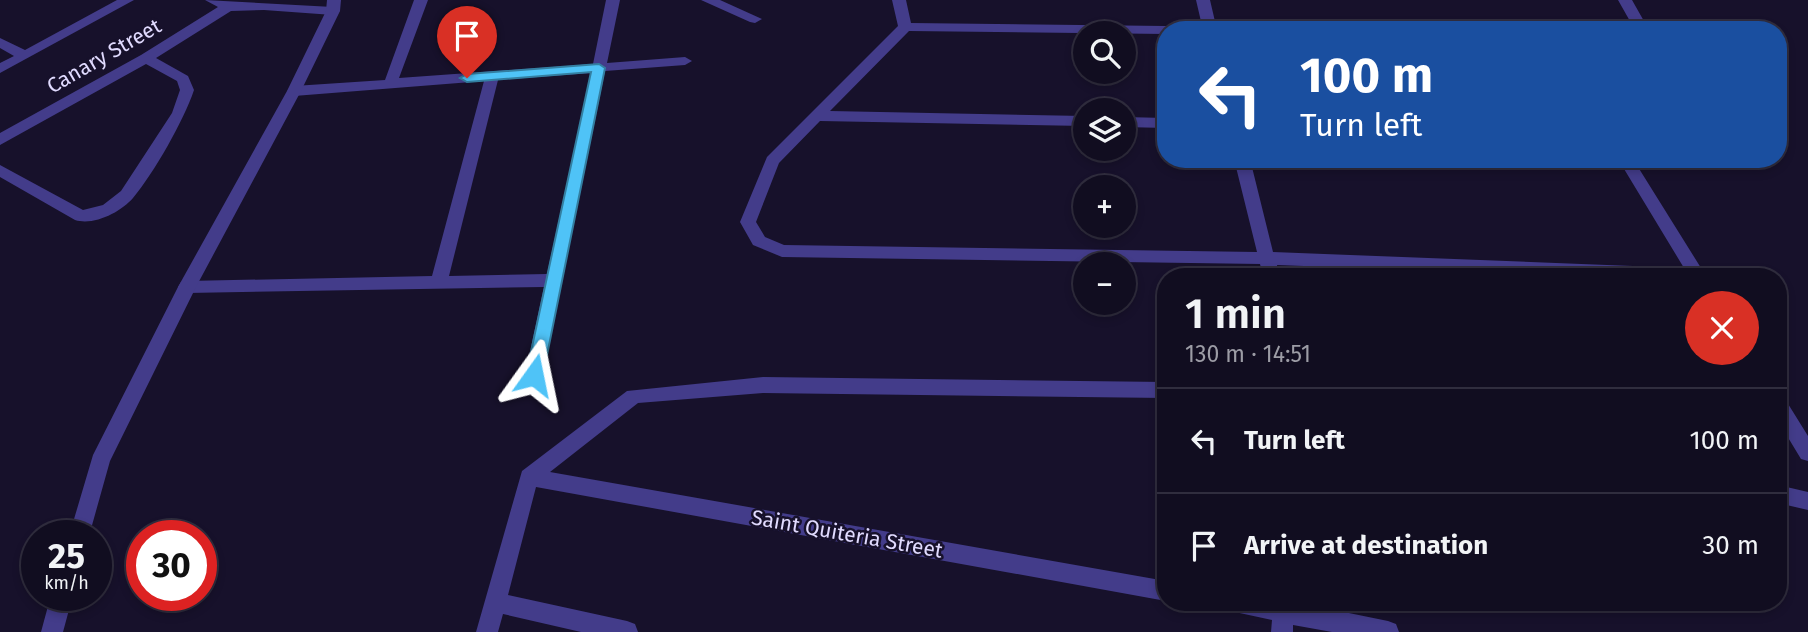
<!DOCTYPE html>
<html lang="en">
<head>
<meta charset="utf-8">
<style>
  :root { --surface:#110d20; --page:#1a1629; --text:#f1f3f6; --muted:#9c9ca5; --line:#302d3e }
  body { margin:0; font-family:"Fira Sans",sans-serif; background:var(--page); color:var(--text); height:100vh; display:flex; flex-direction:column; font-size:26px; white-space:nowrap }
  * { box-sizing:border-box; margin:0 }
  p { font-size:23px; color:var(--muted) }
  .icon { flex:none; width:38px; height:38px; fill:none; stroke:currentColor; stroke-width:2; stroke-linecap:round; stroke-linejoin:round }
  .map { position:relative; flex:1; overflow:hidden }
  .sheet { position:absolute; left:1157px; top:268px; width:630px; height:343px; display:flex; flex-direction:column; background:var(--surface); border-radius:28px; box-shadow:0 4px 10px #0003,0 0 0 2px var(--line) }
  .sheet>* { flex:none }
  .guide { position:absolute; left:1157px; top:21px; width:630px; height:147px; border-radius:28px; box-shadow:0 4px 10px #0003,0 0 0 2px var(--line); background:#1a4fa0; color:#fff; overflow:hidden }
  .controls { position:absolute; left:1073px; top:21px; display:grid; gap:14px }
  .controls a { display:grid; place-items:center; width:63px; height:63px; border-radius:50%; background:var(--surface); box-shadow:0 4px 10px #0003,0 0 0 2px var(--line); font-size:35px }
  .speed { position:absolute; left:21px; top:520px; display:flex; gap:14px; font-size:35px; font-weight:700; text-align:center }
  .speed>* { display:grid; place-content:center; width:91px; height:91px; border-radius:50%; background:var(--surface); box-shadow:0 4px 10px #0003,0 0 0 2px var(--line); line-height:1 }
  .speed small { font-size:18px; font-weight:400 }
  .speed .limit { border:10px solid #d22; background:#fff; color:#111 }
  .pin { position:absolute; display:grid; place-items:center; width:60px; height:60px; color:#fff; margin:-72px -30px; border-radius:50% 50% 50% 0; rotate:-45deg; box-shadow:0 0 7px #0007 }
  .pin .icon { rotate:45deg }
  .me { position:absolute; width:77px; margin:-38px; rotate:12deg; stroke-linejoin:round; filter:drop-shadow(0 0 5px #0008) }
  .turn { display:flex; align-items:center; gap:24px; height:147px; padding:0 28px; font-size:32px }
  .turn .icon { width:91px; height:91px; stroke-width:2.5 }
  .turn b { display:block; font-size:49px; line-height:60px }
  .round { display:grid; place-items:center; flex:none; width:74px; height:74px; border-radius:37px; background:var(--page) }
  .summary { display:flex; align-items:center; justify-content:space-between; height:119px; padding:0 28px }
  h1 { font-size:42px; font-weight:600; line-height:52px }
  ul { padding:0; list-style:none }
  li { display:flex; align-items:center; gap:21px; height:105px; padding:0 28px; border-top:2px solid var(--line) }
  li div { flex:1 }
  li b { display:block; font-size:26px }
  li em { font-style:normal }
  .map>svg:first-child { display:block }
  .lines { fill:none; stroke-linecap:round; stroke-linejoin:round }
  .minor { fill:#433c8a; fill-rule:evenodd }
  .tertiary { fill:#433c8a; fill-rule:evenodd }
  .wall { fill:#362a59 }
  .route { fill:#4fc3f7; stroke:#337fa1; stroke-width:2 }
  .labels { text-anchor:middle; stroke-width:5; stroke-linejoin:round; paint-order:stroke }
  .street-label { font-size:21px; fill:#e1dbff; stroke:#17112b }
</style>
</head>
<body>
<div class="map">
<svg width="1808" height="632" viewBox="0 0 1808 632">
  <rect width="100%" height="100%" fill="#17112b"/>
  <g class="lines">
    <path class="minor" d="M117,0H134L0,73V63L14,56L0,48V38L25,50Z
      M205,0L333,7L340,11L333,15L264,10L231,11L156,58L188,76L194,90C184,120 154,173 133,198C121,212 94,226 75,220L0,177V165L83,210L103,205L121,191L172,113L180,90L177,81L146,64L0,145V133L141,55L218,7Z
      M414,0H428L399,78L593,64L606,0H620L607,63L685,57L692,61L685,65L605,71L543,375L540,380L534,382L528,380L525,375L544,287L187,293L181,292L178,287L181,282L187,281L432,276L484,81L294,96L287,91L294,86L385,80ZM591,73L547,274L449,276L498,80Z
      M701,0H720L762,19L755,23L750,22Z
      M892,0H906L911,23L1166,26L1173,30H1166V34L909,31L830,111L1085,116V126L820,121L779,163L756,222L765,237L784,245L1257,252L1234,159H1250L1273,252L1684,268L1618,159H1633L1706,276H1575L1277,265L1279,276H1263L1260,264L782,257L753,245L740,222L767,157L898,26Z
      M1196,0H1210L1217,30H1203Z
      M1618,0H1632L1649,30H1635Z
      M1124,117L1166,118V128L1124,127Z
      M763,377L1166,382V398L763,393L638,403L550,472L1166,581V601L536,487L508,595L627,621L635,624L638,632H581L503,614L498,632H476L522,471L627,391Z
      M1778,397L1785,399L1808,436V461L1801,459L1778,421Z
      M1778,485L1808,492V510L1778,503Z
      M1218,602H1295L1388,621L1396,624L1399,632H1332L1293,625V632H1271L1272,620L1221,609Z"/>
    <path class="tertiary" d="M327,0H341L340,11L301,91L196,287L110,461L89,536H69L93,455L178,287L287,91L326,11Z
      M51,595H73L63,632H41Z"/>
  </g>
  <path class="wall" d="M1383,602H1437L1427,613Z"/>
  <path class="route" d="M599,64L605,68L543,375L540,380H528L526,375L591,72L467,82L460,78L467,74Z"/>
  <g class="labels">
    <g class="street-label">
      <text transform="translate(104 56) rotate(-30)" y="7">Canary Street</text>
      <text transform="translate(847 534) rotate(10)" y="7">Saint Quiteria Street</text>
    </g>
  </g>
</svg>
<div class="controls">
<a><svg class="icon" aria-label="search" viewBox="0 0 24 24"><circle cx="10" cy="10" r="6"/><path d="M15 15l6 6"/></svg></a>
<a><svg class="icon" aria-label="layers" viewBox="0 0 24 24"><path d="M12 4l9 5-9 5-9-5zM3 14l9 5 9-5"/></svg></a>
<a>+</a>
<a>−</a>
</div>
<div class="speed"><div>25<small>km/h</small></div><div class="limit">30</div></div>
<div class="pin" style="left:467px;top:78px;background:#d93025"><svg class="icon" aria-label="arrive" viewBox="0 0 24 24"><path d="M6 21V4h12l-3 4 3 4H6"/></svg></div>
<svg class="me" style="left:534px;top:375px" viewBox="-20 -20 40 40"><path d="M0-17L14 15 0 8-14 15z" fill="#4fc3f7" stroke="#fff" stroke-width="4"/></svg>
<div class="guide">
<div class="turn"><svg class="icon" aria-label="left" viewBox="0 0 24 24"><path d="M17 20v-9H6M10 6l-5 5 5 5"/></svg><div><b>100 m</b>Turn left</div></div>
</div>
<section class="sheet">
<div class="summary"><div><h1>1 min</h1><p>130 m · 14:51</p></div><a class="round" style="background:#d93025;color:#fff"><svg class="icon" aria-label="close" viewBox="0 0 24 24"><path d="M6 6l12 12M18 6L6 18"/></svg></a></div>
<ul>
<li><svg class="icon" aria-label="left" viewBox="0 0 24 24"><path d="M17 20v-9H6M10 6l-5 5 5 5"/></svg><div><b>Turn left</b></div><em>100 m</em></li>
<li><svg class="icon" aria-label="arrive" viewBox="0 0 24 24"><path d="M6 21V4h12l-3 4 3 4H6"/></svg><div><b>Arrive at destination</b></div><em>30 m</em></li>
</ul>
</section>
</div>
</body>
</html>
